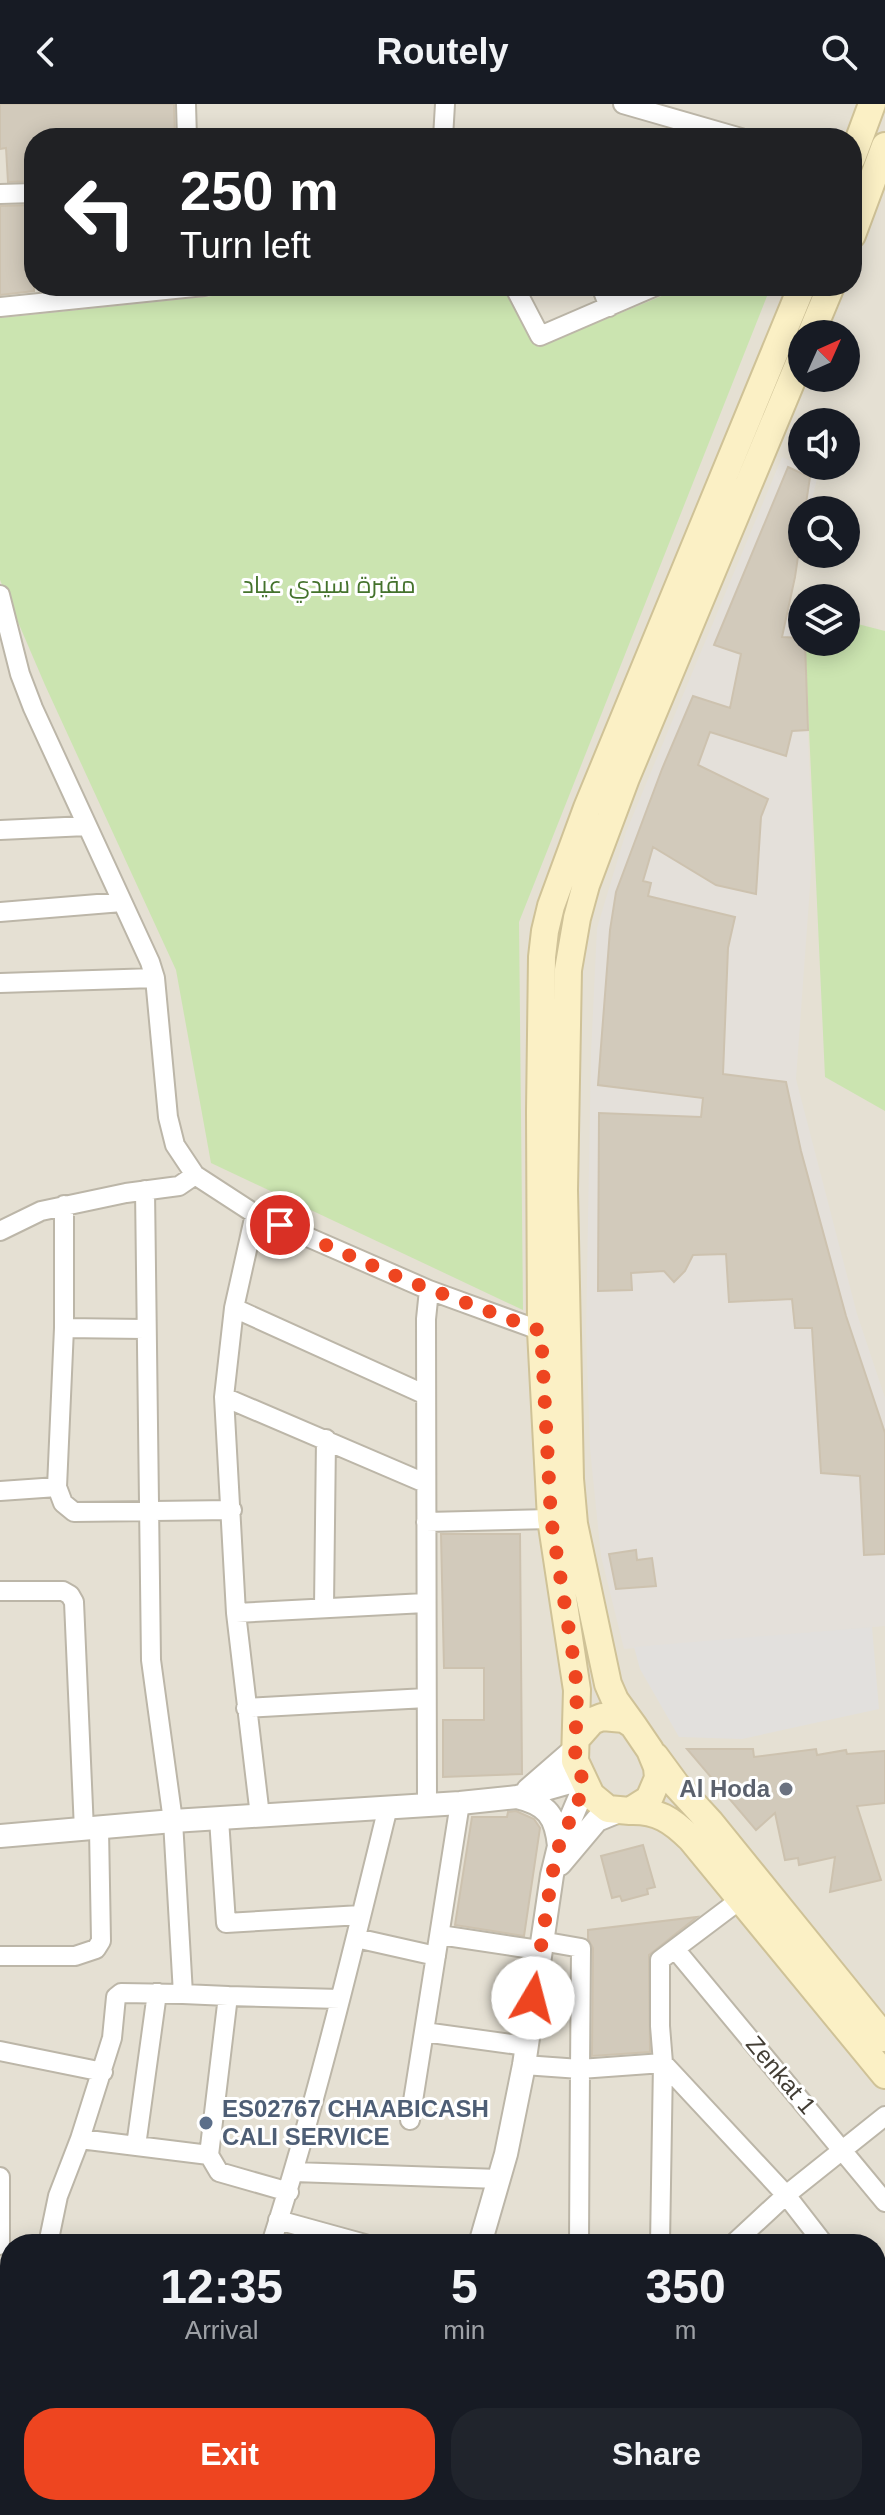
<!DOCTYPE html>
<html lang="en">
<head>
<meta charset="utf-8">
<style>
  :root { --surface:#171b24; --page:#20242c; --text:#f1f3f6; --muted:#9ea1a6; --accent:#ee4520 }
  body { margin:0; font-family:Helvetica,Cairo,sans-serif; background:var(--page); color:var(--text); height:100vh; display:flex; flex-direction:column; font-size:30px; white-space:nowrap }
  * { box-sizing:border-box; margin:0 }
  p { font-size:26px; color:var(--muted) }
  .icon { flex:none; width:44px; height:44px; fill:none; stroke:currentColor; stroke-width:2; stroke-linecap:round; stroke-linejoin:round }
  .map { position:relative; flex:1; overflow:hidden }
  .panel { position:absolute; left:0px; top:2130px; width:886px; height:282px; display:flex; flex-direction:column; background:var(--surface); border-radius:32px 32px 0 0; box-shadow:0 4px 20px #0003 }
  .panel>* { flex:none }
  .hud { position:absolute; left:24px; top:24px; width:838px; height:168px; border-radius:32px; box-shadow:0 4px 20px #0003; background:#202124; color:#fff; overflow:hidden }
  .needle { width:52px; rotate:45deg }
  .buttons { position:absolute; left:788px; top:216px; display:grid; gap:16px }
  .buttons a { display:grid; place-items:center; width:72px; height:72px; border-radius:50%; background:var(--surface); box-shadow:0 4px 20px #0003; font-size:40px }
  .pin { position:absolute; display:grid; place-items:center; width:68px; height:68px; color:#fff; margin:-34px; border:4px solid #fff; border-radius:50%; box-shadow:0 2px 8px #0007 }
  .me { position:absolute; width:88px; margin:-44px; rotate:8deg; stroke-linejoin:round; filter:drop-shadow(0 0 6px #0008) }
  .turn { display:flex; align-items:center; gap:28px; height:168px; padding:0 24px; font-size:36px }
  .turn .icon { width:104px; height:104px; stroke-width:2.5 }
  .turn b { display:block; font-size:56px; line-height:68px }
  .eta { display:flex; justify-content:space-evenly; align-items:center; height:136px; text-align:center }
  .eta b { font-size:48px; font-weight:600; line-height:56px }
  .cta { display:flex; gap:16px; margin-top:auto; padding:16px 24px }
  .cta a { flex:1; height:92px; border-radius:32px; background:var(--accent); color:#fff; font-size:32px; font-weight:600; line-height:92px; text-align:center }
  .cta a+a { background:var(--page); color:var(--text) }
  header { display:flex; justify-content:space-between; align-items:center; height:104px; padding:0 24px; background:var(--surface); font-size:36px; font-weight:600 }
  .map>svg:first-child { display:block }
  .residential { fill:#e5e0d3; fill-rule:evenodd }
  .industrial { fill:#e4e0da }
  .green { fill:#cbe4b0 }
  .parking { fill:#e2e0dd }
  .building { fill:#d2cabb; stroke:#cdc2af; stroke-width:2 }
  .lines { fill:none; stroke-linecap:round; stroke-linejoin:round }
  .service-casing { stroke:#bcb6a8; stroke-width:13 }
  .minor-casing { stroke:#bcb6a8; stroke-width:22 }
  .tertiary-casing { stroke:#bcb6a8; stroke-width:26 }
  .secondary-casing { stroke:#cfc297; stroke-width:30 }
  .service { stroke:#fff; stroke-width:9 }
  .minor { stroke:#fff; stroke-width:18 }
  .tertiary { stroke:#fff; stroke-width:22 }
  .secondary { stroke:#fbf0c5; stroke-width:26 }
  .route { stroke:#ee4520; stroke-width:14; stroke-dasharray:0 25.2 }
  .worship-dot { fill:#6b7280; stroke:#fff; stroke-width:3 }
  .service-dot { fill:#5c6f8a; stroke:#fff; stroke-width:3 }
  .labels { text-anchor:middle; stroke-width:6; stroke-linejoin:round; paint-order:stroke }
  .park-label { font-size:24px; fill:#44722c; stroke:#fff }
  .worship-label { font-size:24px; font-weight:bold; fill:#5b616d; stroke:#fff; text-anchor:end }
  .street-label { font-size:24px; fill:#433e35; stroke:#fff }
  .service-label { font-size:24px; font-weight:bold; fill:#4e5e75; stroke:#fff; text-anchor:start }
</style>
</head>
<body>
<header><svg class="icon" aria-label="back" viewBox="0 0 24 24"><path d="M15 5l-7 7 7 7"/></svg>Routely<svg class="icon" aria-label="search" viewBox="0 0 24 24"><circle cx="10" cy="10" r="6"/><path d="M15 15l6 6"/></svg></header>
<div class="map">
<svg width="885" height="2411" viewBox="0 0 885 2411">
  <rect width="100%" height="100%" fill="#f1eee5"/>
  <path class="residential" d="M0,0H885V2411H0ZM34,34H852V182H34ZM802,230H846V274H802ZM802,318H846V362H802ZM802,406H846V450H802ZM802,494H846V538H802ZM10,2140H876V2402H10Z"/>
  <path class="industrial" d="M782,353L818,369L810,406H802V441L789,502L802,506L813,742L796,975L857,1210L885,1294V1522L624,1545L601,1452L590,1345L586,1229L591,949L597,824L626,728Z"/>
  <path class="green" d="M308,182H367L511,192L538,243L686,182H771L519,818L523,1206L211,1059L176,866L45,581L0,476V214Z
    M846,517L885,527V1007L825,973L805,538H846Z"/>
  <path class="parking" d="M872,1523L879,1605L742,1635L679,1633L640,1565L634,1543Z"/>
  <path class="building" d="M0,0H174L175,34H34V77L8,78L6,44L0,45Z
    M34,101V187L0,191V102Z
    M788,363L810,373L805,406H802V426L795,473L782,533L802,534V538H805L808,626L792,627L786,652L710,628L698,661L768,695L761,713L756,790L716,781L653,743L643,777L651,779L648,792L735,813L728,844L723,970L786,978L801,1047L846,1212L885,1329V1450L864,1451L860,1372L821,1369L812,1224H795L792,1195L729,1198L726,1150L693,1151L685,1167L674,1178L664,1167L631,1169L632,1186L598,1187L599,1009L701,1013L703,994L598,981L610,826L616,788L662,665L693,592L730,604L741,550L714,541Z
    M441,1430H520L522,1670L443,1673V1616H484V1564H444Z
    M636,1446L637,1456L652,1454L656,1482L616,1485L609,1450Z
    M687,1645H753L754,1653L816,1645L817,1651L846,1646L847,1650L885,1647V1699L857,1702L881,1776L830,1788L835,1753L799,1761L798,1754L785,1756L775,1709L756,1726Z
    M516,1707L534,1715L540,1724L524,1832L455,1821L472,1713H507L508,1708Z
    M643,1741L655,1783L647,1785L648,1790L622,1797L620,1792L612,1794L601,1752Z
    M697,1813L649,1851L650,1948L592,1952L593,1844L588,1835V1826Z"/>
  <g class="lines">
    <defs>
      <path id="service" d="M5,2317L8,2410
        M876,2368L885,2352"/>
      <path id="minor" d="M186,0L187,34
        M623,0L741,34
        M443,34L445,0
        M0,90L34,89
        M514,182L540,232L656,182
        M601,182L609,203
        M0,203L204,182
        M0,491L20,570L33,604L150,858L155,874L168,1013L175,1041L195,1071L255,1110L429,1186L426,1215L427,1701
        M0,726L87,722
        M0,808L122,798
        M0,879L155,874
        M64,1101V1224L57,1383L63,1399L74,1408L232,1406
        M0,1127L41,1107L126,1089L179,1082L195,1071
        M429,1186L550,1230
        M234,1204L255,1110
        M64,1224L145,1225
        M224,1293L425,1379
        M0,1387L57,1383
        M426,1418L551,1415
        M0,1487H63L70,1491L74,1498L84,1726
        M324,1503L326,1335
        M236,1509L425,1499
        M246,1604L426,1594
        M260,1712L236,1509L224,1293L234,1204L426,1291
        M219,1715L226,1819L361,1811
        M440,1831L539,1846
        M356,1834L436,1852
        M675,1845L885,2098
        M0,1852H75L96,1845L101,1837L99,1725
        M183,1890L228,1892L209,2051L219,2068L289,2088
        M228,1892L340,1895
        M424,1928L526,1942
        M0,1947L103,1968
        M524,1961L580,1965L581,1844L541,1837
        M410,2016L460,1699
        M80,2035L209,2051
        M136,2042L157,1889
        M294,2068L499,2075
        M0,2073V2141
        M278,2116L365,2140
        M48,2140L58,2092L80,2035L112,1934L116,1893L121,1889L183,1890L173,1717L151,1556L145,1086
        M271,2140C317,1996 352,1849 388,1703
        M579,2140L580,1965L663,1959L786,2091L824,2140
        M660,2140L663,1959L660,1922V1856L741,1795
        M733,2140L786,2091L885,2012
        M876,2205L885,2217
        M0,2214H10
        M876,2271L885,2269
        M0,2319L10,2310
        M343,2402L375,2411
        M539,2402V2411
        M635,2402L637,2411
        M708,2402V2411
        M789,2402V2411
        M54,2411L55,2402
        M111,2411L116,2402
        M454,2411L456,2402
        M869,2411V2402"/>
      <path id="tertiary" d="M528,1686L574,1646
        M517,1693C547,1700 556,1712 559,1742
        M0,1732L173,1717L460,1699L517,1693L581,1675
        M560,1760L597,1716L619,1707
        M480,2140L506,2050L524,1961L552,1771L559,1742L585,1681
        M375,2411L378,2402"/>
      <path id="secondary" d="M852,54L872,0
        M852,131L885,42
        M811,230L831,182
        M633,1621L615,1596L608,1580L574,1420L570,1375L564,1086L568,866L577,814L586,781L626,674L802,252
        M577,1634L592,1617L602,1613L624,1615L633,1621L650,1646L657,1663L658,1674L649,1695L630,1707L608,1705L591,1691L575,1657L577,1586L551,1415L541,1227L540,1008L542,853L545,827L551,802L587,704L802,182
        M655,1652L677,1682L710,1718L885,1934
        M630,1707C657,1706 672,1716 691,1735L885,1971"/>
    </defs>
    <use href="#service" class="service-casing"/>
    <use href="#minor" class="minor-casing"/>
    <use href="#tertiary" class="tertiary-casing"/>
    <use href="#secondary" class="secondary-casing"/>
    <use href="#service" class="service"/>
    <use href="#minor" class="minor"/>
    <use href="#tertiary" class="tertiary"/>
    <use href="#secondary" class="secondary"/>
  </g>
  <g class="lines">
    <path class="route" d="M280,1121L403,1175L541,1227L551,1415L574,1558L577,1586L575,1657L585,1681L559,1742L552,1771L533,1894"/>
  </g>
  <circle class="worship-dot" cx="786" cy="1685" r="8"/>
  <circle class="service-dot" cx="206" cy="2019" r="8"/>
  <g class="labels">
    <g class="park-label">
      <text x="329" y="489">مقبرة سيدي عياد</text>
    </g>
    <g class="worship-label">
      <text x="770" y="1693">Al Hoda</text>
    </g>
    <g class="street-label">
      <text transform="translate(781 1971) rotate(50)" y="8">Zenkat 1</text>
    </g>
    <g class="service-label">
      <text x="222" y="2013">ES02767 CHAABICASH<tspan x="222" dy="28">CALI SERVICE</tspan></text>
    </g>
  </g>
</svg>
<div class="buttons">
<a><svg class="needle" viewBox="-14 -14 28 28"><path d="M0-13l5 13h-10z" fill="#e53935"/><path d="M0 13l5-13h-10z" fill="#9ea1a6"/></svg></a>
<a><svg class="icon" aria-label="sound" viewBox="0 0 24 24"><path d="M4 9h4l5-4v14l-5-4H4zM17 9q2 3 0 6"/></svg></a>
<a><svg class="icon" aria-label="search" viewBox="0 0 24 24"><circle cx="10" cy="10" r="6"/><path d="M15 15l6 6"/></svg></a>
<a><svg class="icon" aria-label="layers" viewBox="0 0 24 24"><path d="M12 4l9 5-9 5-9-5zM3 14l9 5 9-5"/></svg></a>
</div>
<div class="pin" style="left:280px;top:1121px;background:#d93025"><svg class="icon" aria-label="arrive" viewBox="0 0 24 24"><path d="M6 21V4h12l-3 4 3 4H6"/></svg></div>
<svg class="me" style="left:533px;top:1894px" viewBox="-20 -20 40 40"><circle r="19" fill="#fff"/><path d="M0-13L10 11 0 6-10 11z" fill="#ee4520"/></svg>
<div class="hud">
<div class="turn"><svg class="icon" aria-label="left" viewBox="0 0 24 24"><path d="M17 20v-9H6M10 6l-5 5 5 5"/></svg><div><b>250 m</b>Turn left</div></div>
</div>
<section class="panel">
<div class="eta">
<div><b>12:35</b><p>Arrival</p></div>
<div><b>5</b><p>min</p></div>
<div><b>350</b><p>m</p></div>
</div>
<div class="cta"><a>Exit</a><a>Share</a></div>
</section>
</div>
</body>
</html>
